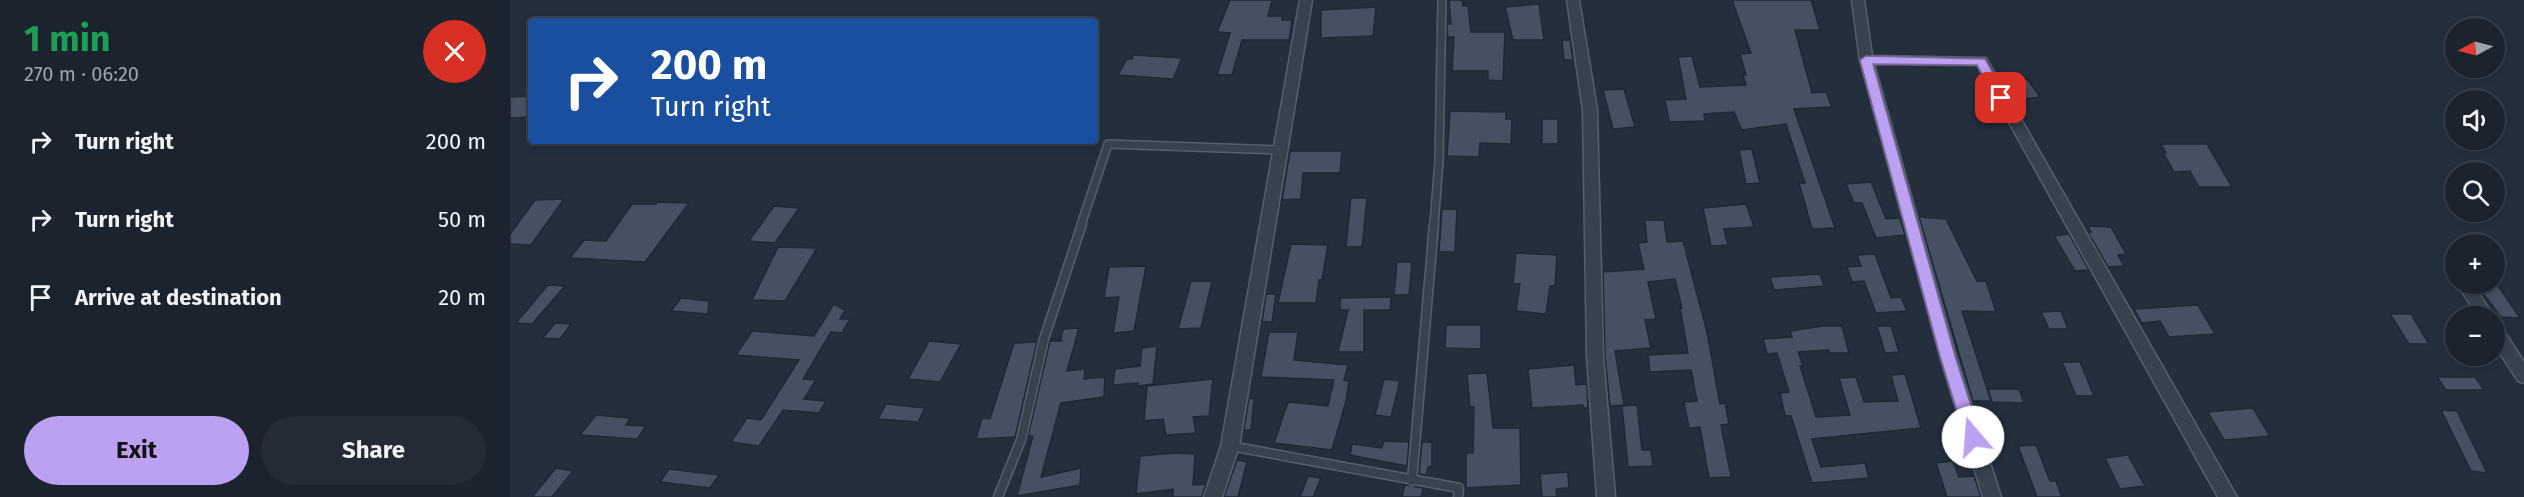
<!DOCTYPE html>
<html lang="en">
<head>
<meta charset="utf-8">
<style>
  :root { --surface:#1b232e; --page:#242b36; --text:#f1f3f6; --muted:#a0a4aa; --line:#39404a; --accent:#bca0f2 }
  body { margin:0; font-family:"Fira Sans",sans-serif; background:var(--page); color:var(--text); height:100vh; display:flex; flex-direction:column; font-size:22px; white-space:nowrap }
  * { box-sizing:border-box; margin:0 }
  p { font-size:20px; color:var(--muted) }
  .icon { flex:none; width:33px; height:33px; fill:none; stroke:currentColor; stroke-width:2; stroke-linecap:round; stroke-linejoin:round }
  .map { position:relative; flex:1; overflow:hidden }
  .details { display:flex; flex-direction:column; background:var(--surface); width:510px }
  .details>* { flex:none }
  .guide { position:absolute; left:18px; top:18px; width:570px; height:126px; border-radius:6px; box-shadow:0 3px 9px #0003,0 0 0 2px var(--line); background:#1a4fa0; color:#fff; overflow:hidden }
  .needle { width:39px; rotate:263deg }
  .fabs { position:absolute; left:1935px; top:18px; display:grid; gap:12px }
  .fabs a { display:grid; place-items:center; width:60px; height:60px; border-radius:50%; background:var(--surface); box-shadow:0 3px 9px #0003,0 0 0 2px var(--line); font-size:30px }
  .pin { position:absolute; display:grid; place-items:center; width:51px; height:51px; color:#fff; margin:-26px; border-radius:12px; box-shadow:0 3px 9px #0006 }
  .me { position:absolute; width:66px; margin:-33px; rotate:342deg; stroke-linejoin:round; filter:drop-shadow(0 0 4px #0008) }
  .turn { display:flex; align-items:center; gap:21px; height:126px; padding:0 24px; font-size:27px }
  .turn .icon { width:78px; height:78px; stroke-width:2.5 }
  .turn b { display:block; font-size:42px; line-height:51px }
  .round { display:grid; place-items:center; flex:none; width:63px; height:63px; border-radius:32px; background:var(--page) }
  .summary { display:flex; align-items:center; justify-content:space-between; height:102px; padding:0 24px }
  h1 { font-size:36px; font-weight:700; line-height:45px; color:#1e9e55 }
  .button { display:flex; gap:12px; margin-top:auto; padding:12px 24px }
  .button a { flex:1; height:69px; border-radius:36px; background:var(--accent); color:#111; font-size:24px; font-weight:700; line-height:69px; text-align:center }
  .button a+a { background:var(--page); color:var(--text) }
  ul { padding:0; list-style:none }
  li { display:flex; align-items:center; gap:18px; height:78px; padding:0 24px }
  li div { flex:1 }
  li b { display:block; font-size:22px }
  li em { font-style:normal }
  main { display:flex; flex:1; min-height:0 }
  .map>svg:first-child { display:block }
  .building { fill:#455162; stroke:#1f2835; stroke-width:1.5 }
  .lines { fill:none; stroke-linecap:round; stroke-linejoin:round }
  .service-far1-casing { stroke:#565f6c; stroke-width:10 }
  .service-casing { stroke:#565f6c; stroke-width:11 }
  .minor-casing { stroke:#565f6c; stroke-width:3 }
  .service-far1 { stroke:#38414e; stroke-width:7 }
  .service { stroke:#38414e; stroke-width:8 }
  .minor { fill:#38414e; fill-rule:evenodd }
  .route { fill:#bca0f2; stroke:#7a689d; stroke-width:1.5 }
</style>
</head>
<body>
<main>
<section class="details">
<div class="summary"><div><h1>1 min</h1><p>270 m · 06:20</p></div><a class="round" style="background:#d93025;color:#fff"><svg class="icon" aria-label="close" viewBox="0 0 24 24"><path d="M6 6l12 12M18 6L6 18"/></svg></a></div>
<ul>
<li><svg class="icon" aria-label="right" viewBox="0 0 24 24"><path d="M7 20v-9h11M14 6l5 5-5 5"/></svg><div><b>Turn right</b></div><em>200 m</em></li>
<li><svg class="icon" aria-label="right" viewBox="0 0 24 24"><path d="M7 20v-9h11M14 6l5 5-5 5"/></svg><div><b>Turn right</b></div><em>50 m</em></li>
<li><svg class="icon" aria-label="arrive" viewBox="0 0 24 24"><path d="M6 21V4h12l-3 4 3 4H6"/></svg><div><b>Arrive at destination</b></div><em>20 m</em></li>
</ul>
<div class="button"><a>Exit</a><a>Share</a></div>
</section>
<div class="map">
<svg width="2014" height="497" viewBox="0 0 2014 497">
  <rect width="100%" height="100%" fill="#242f3e"/>
  <path class="building" d="M720,0H762L758,16H772V20H782L779,40H732L722,75H707L720,33L707,32Z
    M939,0H952L953,6H958L961,32H995L993,81L978,80V71H942L944,37H937V24H941Z
    M1222,0H1301L1310,30H1285L1302,93L1316,92L1322,107L1284,109L1325,228L1302,229L1289,183H1295L1276,124L1232,130L1224,112L1194,114L1195,121L1159,122L1155,100L1176,99L1168,57L1182,56L1190,87L1236,85L1233,75H1236L1230,54L1241,53Z
    M1029,4L1034,40H1003L995,7Z
    M866,7L863,36L811,38V10Z
    M1052,40H1060L1063,60H1054Z
    M624,55L672,58L663,79L608,75L617,59H622Z
    M1517,79L1530,97L1503,100L1492,81Z
    M1114,89L1125,127L1103,129L1093,90Z
    M21,96V117L0,118V97Z
    M940,111L996,112V119H1002L1001,144L970,143L969,157L937,156Z
    M1032,119H1048V144H1032Z
    M1651,144H1697L1722,187H1689L1680,171L1664,172L1653,153H1656Z
    M1242,149L1250,183L1236,184L1229,150Z
    M780,151H832L830,173H793L791,199L772,200Z
    M1361,182L1376,219L1390,218L1395,235L1366,238L1352,203H1344L1336,184Z
    M841,198H857L852,247H836Z
    M54,199L21,245L0,244V234L25,200Z
    M147,202L179,203L135,262L60,258L74,240L96,241L122,204H146Z
    M1236,204L1244,227L1214,229L1218,245L1201,246L1193,208Z
    M264,206L289,208L265,243L239,241Z
    M932,209H947L945,252H929Z
    M1409,217L1436,219L1467,281H1476L1486,312L1452,311L1481,401H1463Z
    M1135,220H1154L1157,242L1173,241L1197,332L1210,404L1215,403L1219,424L1211,425L1221,477L1199,478L1190,427L1179,428L1174,402L1187,401L1181,370L1140,372L1138,355L1178,353L1170,308H1172L1165,279L1138,282L1146,319L1135,320L1141,348L1105,351L1114,405L1100,406L1095,356L1093,272L1134,269L1128,243L1137,242Z
    M1578,226L1601,227L1616,254L1608,255L1614,266L1598,267L1578,232H1581Z
    M1559,234L1579,270L1565,271L1544,236Z
    M781,244L818,245L812,280H809L806,303H768Z
    M268,247L307,248L275,301L242,300Z
    M1006,253L1047,255L1045,286H1040L1036,314L1006,311L1010,284H1003Z
    M1365,254L1381,298L1391,297L1397,311L1366,313L1354,281L1342,282L1337,267L1351,266L1347,255Z
    M887,262H902L899,295H884Z
    M636,266L624,331L603,333L609,297L594,298L599,267Z
    M1310,274L1314,286L1264,290L1260,277Z
    M681,281H702L691,328L668,329Z
    M1966,284H1987L2010,318L1991,317Z
    M38,285L55,286L22,324L6,323Z
    M756,294H766L762,322H752Z
    M881,297L880,310H854V352H828L838,310H830V298Z
    M171,298L199,301L198,314L161,311Z
    M324,304L335,310L330,319H340L332,333L321,332L293,379L306,380L294,399L316,401L309,413L273,410L249,446L221,442L237,418L251,420L289,360L226,355L242,331L304,336Z
    M1688,305L1705,334L1659,337L1650,321L1632,323L1624,309Z
    M1551,311L1558,329H1539L1531,312Z
    M1880,314H1901L1919,344H1899Z
    M45,323L61,324L50,339L33,338Z
    M936,325H971V349L935,348Z
    M1313,326H1332L1339,353H1319V350L1288,352L1293,366H1290L1306,417L1340,415L1329,378L1346,377L1354,402L1388,401L1381,375L1395,374L1411,428L1302,439L1311,467L1355,463L1359,478L1302,483L1281,416H1275L1270,393L1279,392L1267,353L1257,354L1253,339L1282,337L1280,331Z
    M1367,326H1381L1389,352L1375,353Z
    M569,328L557,371L575,369L574,379L595,377L594,397L551,403L531,477L571,468L570,485L507,496L523,436H518L540,341H551L553,329Z
    M759,332H788L784,360L838,365L834,380L839,381L836,401L822,450L764,443L778,402L818,406L824,380L751,377Z
    M419,341L451,344L430,382L398,379Z
    M527,342L505,437L466,439L472,418L480,419L504,343Z
    M647,346L643,384L628,386V383L603,385L605,369L630,366L632,348Z
    M1552,362H1570L1584,396H1566Z
    M1064,365L1066,385L1077,384L1078,408H1074L1073,405L1022,408L1018,369Z
    M977,373L983,428H1010L1011,485L956,488V453H963L964,407H960L957,374Z
    M1927,377H1965L1974,390H1936Z
    M703,379L699,416L683,417L686,433L656,435L653,419L634,421L637,386Z
    M874,379L890,381L881,417L865,415Z
    M1478,389H1509L1514,403L1482,402Z
    M739,398L744,399L741,430H734Z
    M376,404L415,408L408,422L368,419Z
    M1127,405L1132,450H1141L1143,466L1118,467L1112,406Z
    M1743,408L1760,436L1714,440L1698,412Z
    M1931,410L1947,411L1977,473L1961,471Z
    M86,415L120,418L116,425L136,426L127,439L70,435Z
    M874,441L899,442L897,466L840,455L842,444L872,448Z
    M912,442H922V466L918,467L916,475L909,474Z
    M1526,445L1540,481H1546L1552,497H1527L1508,446Z
    M664,453L685,454L683,485L696,484L692,497H663V489L626,494L630,456Z
    M1618,455L1635,486L1610,489L1595,458Z
    M727,460L737,462L728,497H714Z
    M1443,461L1449,477L1464,476L1471,497H1437L1426,463Z
    M46,468L63,471L42,497H22Z
    M159,469L209,475L200,488L150,482Z
    M1058,472L1059,488L1046,489L1047,497H1032L1030,474Z
    M798,476L811,478L803,497H790Z
    M895,485L913,488L911,497H892Z"/>
  <g class="lines">
    <defs>
      <path id="service-far1" d="M571,225L598,144L769,150
        M924,225L929,161L932,0"/>
      <path id="service" d="M720,446L949,488L948,497
        M902,481L924,224
        M488,497L511,440L534,339L572,224"/>
      <path id="minor" d="M790,0H802L729,446L712,497H694L711,446Z
        M1057,0H1069L1087,110L1093,356L1105,497H1087L1077,356L1073,110Z
        M1342,0H1354L1362,56L1476,58L1727,497H1708L1467,65L1364,64L1446,356L1491,497H1473L1430,356L1350,60Z
        M1947,284H1962L1984,316H1968Z
        M1984,324L1990,325L2014,362V383L2008,381L1984,344Z"/>
    </defs>
    <use href="#service-far1" class="service-far1-casing"/>
    <use href="#service" class="service-casing"/>
    <use href="#minor" class="minor-casing"/>
    <use href="#service-far1" class="service-far1"/>
    <use href="#service" class="service"/>
    <use href="#minor" class="minor"/>
  </g>
  <path class="route" d="M1356,56L1475,59L1497,98L1491,102L1487,101L1467,65L1363,64L1445,356L1471,437L1469,441L1463,443L1458,441L1455,437L1430,356L1350,60Z"/>
</svg>
<div class="fabs">
<a><svg class="needle" viewBox="-14 -14 28 28"><path d="M0-13l5 13h-10z" fill="#e53935"/><path d="M0 13l5-13h-10z" fill="#a0a4aa"/></svg></a>
<a><svg class="icon" aria-label="sound" viewBox="0 0 24 24"><path d="M4 9h4l5-4v14l-5-4H4zM17 9q2 3 0 6"/></svg></a>
<a><svg class="icon" aria-label="search" viewBox="0 0 24 24"><circle cx="10" cy="10" r="6"/><path d="M15 15l6 6"/></svg></a>
<a>+</a>
<a>−</a>
</div>
<div class="pin" style="left:1491px;top:98px;background:#d93025"><svg class="icon" aria-label="arrive" viewBox="0 0 24 24"><path d="M6 21V4h12l-3 4 3 4H6"/></svg></div>
<svg class="me" style="left:1463px;top:437px" viewBox="-20 -20 40 40"><circle r="19" fill="#fff"/><path d="M0-13L10 11 0 6-10 11z" fill="#bca0f2"/></svg>
<div class="guide">
<div class="turn"><svg class="icon" aria-label="right" viewBox="0 0 24 24"><path d="M7 20v-9h11M14 6l5 5-5 5"/></svg><div><b>200 m</b>Turn right</div></div>
</div>
</div>
</main>
</body>
</html>
